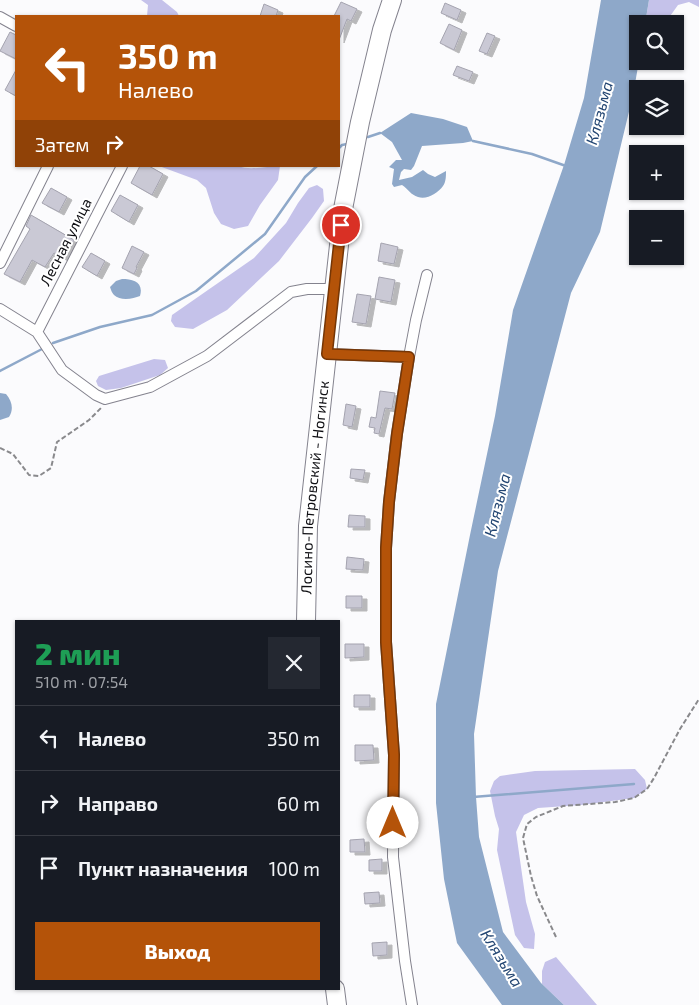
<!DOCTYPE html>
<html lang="ru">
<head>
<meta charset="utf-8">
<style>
  :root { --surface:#171b24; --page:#242831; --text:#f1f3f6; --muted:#9ea1a6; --line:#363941; --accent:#b45309 }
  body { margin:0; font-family:"Exo 2",sans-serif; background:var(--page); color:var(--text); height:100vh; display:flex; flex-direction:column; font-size:19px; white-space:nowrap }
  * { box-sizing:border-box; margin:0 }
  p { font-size:16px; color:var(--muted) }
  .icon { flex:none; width:28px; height:28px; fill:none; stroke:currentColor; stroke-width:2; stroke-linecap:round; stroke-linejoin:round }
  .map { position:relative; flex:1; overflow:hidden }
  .panel { position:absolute; left:15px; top:620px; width:325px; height:370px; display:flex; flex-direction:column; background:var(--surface); border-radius:0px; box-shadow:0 1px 4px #0004 }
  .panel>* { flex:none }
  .top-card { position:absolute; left:15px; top:15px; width:325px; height:152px; border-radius:0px; box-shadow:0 1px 4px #0004; background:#b45309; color:#fff; overflow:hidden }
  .fabs { position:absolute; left:629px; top:15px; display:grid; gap:10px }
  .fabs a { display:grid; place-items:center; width:55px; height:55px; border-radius:0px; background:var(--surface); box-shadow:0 1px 4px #0004; font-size:25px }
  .pin { position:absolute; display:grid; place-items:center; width:42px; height:42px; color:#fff; margin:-21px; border:2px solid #fff; border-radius:50%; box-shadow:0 1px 5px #0007 }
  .me { position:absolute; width:55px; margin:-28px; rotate:0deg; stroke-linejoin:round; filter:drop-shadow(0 0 4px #0008) }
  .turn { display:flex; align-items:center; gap:18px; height:105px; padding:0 20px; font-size:22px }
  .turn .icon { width:65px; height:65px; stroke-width:2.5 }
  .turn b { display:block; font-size:35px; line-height:42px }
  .then { display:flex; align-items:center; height:48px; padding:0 20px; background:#0003; gap:10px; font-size:19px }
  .round { display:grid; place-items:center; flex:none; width:52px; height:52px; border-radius:0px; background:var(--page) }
  .summary { display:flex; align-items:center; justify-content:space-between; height:85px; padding:0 20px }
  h1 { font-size:30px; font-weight:800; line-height:38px; color:#1e9e55 }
  .action { display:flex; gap:10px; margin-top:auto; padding:10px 20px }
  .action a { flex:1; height:58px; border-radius:0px; background:var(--accent); color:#fff; font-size:20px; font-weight:800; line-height:58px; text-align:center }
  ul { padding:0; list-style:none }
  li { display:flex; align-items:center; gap:15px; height:65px; padding:0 20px; border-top:1px solid var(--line) }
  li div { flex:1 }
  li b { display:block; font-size:19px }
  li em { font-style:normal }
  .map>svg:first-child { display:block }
  .forest { fill:#c5c2ea }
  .water { fill:#8ea8c9 }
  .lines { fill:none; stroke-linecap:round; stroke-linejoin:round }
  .stream { stroke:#8ea8c9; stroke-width:2.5 }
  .building { fill:#cac9d5; stroke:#a4a3af; filter:url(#shadow) }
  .minor-casing { stroke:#84838e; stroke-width:12 }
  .trunk-casing { stroke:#84838e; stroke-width:20 }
  .path { stroke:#89898c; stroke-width:2; stroke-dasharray:5 2.5; stroke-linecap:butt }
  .minor { stroke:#fff; stroke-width:10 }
  .trunk { stroke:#fff; stroke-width:18 }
  .route-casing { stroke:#753606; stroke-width:12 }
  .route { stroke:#b45309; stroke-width:9 }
  .labels { text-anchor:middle; stroke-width:4; stroke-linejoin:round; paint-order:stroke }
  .street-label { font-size:15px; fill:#0e0e12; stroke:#fff }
  .water-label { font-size:16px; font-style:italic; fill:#224572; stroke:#fff }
</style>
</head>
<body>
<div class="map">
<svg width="699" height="1005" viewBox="0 0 699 1005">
  <defs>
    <filter id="shadow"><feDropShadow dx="5" dy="3" stdDeviation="0" flood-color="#0004"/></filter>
  </defs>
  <rect width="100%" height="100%" fill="#fbfbfd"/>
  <path class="forest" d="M141,0H162L177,12L179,16H147L148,5Z
    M649,0H699V7L689,2L678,5L668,19L666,24H645Z
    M159,166H238C251,171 266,166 280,166L278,180L260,205L248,226L234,229L221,224L214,213L206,188L197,180Z
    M317,185L323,189L324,201L312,218L279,261L227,310L193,329L175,327L171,321L172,315L254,258L286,223L298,203L309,188Z
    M154,359L165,360L168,368L160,375L121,388L106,390L98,386L96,381L99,376Z
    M635,769L645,780L647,789L634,798L581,805L538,808L524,815L516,832L526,902L535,934L534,949L524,948L515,935L497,850L499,829L495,816L490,791L494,781L500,776L535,771Z
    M556,957L597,1005H564L542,984V971L545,962Z"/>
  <path class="water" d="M601,0H649L645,24H638V61H639L633,95L600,232L571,293L498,571L474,734L476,797L479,837L503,932L541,983L564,1005H502L457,943L444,879L436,803V704L470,535L495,416L513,310L564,165L584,98Z
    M411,113L443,119L467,127L473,141L463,143L422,146L414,166L411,170L404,169L401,172L399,180L412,177L423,170L428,174L435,177L446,171C446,176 446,182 443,186C438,193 427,200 418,197C411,195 408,189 402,185L394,187L392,184L394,169L389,167L396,160H402L392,142L380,133Z
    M122,279C133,279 144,282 140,296C133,299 120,301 114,295C112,293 111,290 110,287L116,281Z
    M0,393L6,394C12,401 14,409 9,417L0,420Z"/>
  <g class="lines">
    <path class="stream" d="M368,137L380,133
      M473,141L532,154L566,166
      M339,148L342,145L347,144
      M53,343L100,327L152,315L196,291L265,234L305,177L317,166
      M0,371L44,348
      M473,797L634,784"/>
  </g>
  <path class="building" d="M341,2L357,9L351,21L347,19L339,40V16H334Z
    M445,3L461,10L457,20L441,13Z
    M264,4L278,10L276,16H260Z
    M449,24L462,30L454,50L440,43Z
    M10,32L16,35V59L0,51Z
    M487,33L495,36L487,54L479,51Z
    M457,66L473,72L469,81L453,75Z
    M16,70V96L5,90Z
    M140,166H149L163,174L152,195L131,183Z
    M51,188L67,197L59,212L42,203Z
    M120,195L138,205L129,222L111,211Z
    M31,215L74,240L63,258L54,253L45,267L32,260L20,282L4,274L30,229L26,226Z
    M381,243L398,247L394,264L378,261Z
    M132,246L144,252L136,267L137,268L134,274L122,268Z
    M91,253L105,261L97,276L82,267Z
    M379,277L395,280L391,302L375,299Z
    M357,294L371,296L366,324L352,322Z
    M380,391L395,393L392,409L385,408L379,434L374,433L375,428L369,427L371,417L376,418Z
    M346,404L356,406L352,427L343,425Z
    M351,469L365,470L363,480L350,478Z
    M349,515L365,516V527H348Z
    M347,557L364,559L363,570L346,569Z
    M346,596H362V608H346Z
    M345,644H364V657L345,658Z
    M354,695H370V707H354Z
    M355,745H373L374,760L355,761Z
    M364,839L365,852H350V840Z
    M382,859V871H369V860Z
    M379,892L380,903L365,904L364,893Z
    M387,942V955L373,956L372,943Z"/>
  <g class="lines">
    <defs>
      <path id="minor" d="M0,17L16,26
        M0,263L48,166
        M0,309L37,332L62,370L96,395L105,399L150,387L207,356L291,292L307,289H333
        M37,332L122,166
        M327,354L409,357L397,433L389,502L386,548V642L394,755L393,857L405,961L412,1005
        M409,357L416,320L427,275"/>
      <g id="trunk">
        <path id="s1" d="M306,621L308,526L343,209L360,122L382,30L392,0"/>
        <path d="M335,989L337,1005"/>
      </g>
    </defs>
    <use href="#minor" class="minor-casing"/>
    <use href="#trunk" class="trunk-casing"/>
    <path class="path" d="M0,448L13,454L29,475L39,476L51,468L57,442L89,420L102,407
      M556,937L537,896L531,876L523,838L527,824L536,817L563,806L615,802L634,798L647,789L654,778L680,729L699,699"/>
    <use href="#minor" class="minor"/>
    <use href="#trunk" class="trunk"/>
  </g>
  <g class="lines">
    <defs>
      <path id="route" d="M341,225L327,354L409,357L397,434L389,502L386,548V642L394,755L393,823"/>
    </defs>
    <use href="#route" class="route-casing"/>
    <use href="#route" class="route"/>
  </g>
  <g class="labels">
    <g class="street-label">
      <text transform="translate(66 242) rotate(-63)" y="5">Лесная улица</text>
      <text dy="5" stroke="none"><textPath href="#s1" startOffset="134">Лосино-Петровский - Ногинск</textPath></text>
    </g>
    <g class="water-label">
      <text transform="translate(599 113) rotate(-75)" y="6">Клязьма</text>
      <text transform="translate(497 505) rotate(-76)" y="6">Клязьма</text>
      <text transform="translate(502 958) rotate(58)" y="6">Клязьма</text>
    </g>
  </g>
</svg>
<div class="fabs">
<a><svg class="icon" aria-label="search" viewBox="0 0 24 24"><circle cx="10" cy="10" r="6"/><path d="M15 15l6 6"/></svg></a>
<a><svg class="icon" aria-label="layers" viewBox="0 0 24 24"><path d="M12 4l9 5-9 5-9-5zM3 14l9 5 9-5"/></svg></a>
<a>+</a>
<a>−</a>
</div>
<div class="pin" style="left:341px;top:225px;background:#d93025"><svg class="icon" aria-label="arrive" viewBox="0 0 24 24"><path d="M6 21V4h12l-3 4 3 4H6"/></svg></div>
<svg class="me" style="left:393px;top:823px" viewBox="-20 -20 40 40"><circle r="19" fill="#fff"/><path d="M0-13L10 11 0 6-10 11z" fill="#b45309"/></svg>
<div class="top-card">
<div class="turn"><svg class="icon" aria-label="left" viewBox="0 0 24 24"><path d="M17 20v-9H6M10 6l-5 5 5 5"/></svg><div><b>350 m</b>Налево</div></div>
<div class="then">Затем<svg class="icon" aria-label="right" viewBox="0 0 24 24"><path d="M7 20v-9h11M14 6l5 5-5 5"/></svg></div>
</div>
<section class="panel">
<div class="summary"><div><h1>2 мин</h1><p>510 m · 07:54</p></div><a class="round"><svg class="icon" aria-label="close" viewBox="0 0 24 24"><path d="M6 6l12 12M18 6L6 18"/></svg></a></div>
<ul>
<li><svg class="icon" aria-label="left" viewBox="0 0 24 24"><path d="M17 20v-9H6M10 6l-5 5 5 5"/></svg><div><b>Налево</b></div><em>350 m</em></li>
<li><svg class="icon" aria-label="right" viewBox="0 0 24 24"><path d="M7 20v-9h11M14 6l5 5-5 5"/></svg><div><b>Направо</b></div><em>60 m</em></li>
<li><svg class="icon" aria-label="arrive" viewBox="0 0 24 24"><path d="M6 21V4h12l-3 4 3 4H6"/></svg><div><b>Пункт назначения</b></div><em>100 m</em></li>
</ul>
<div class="action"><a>Выход</a></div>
</section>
</div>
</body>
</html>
